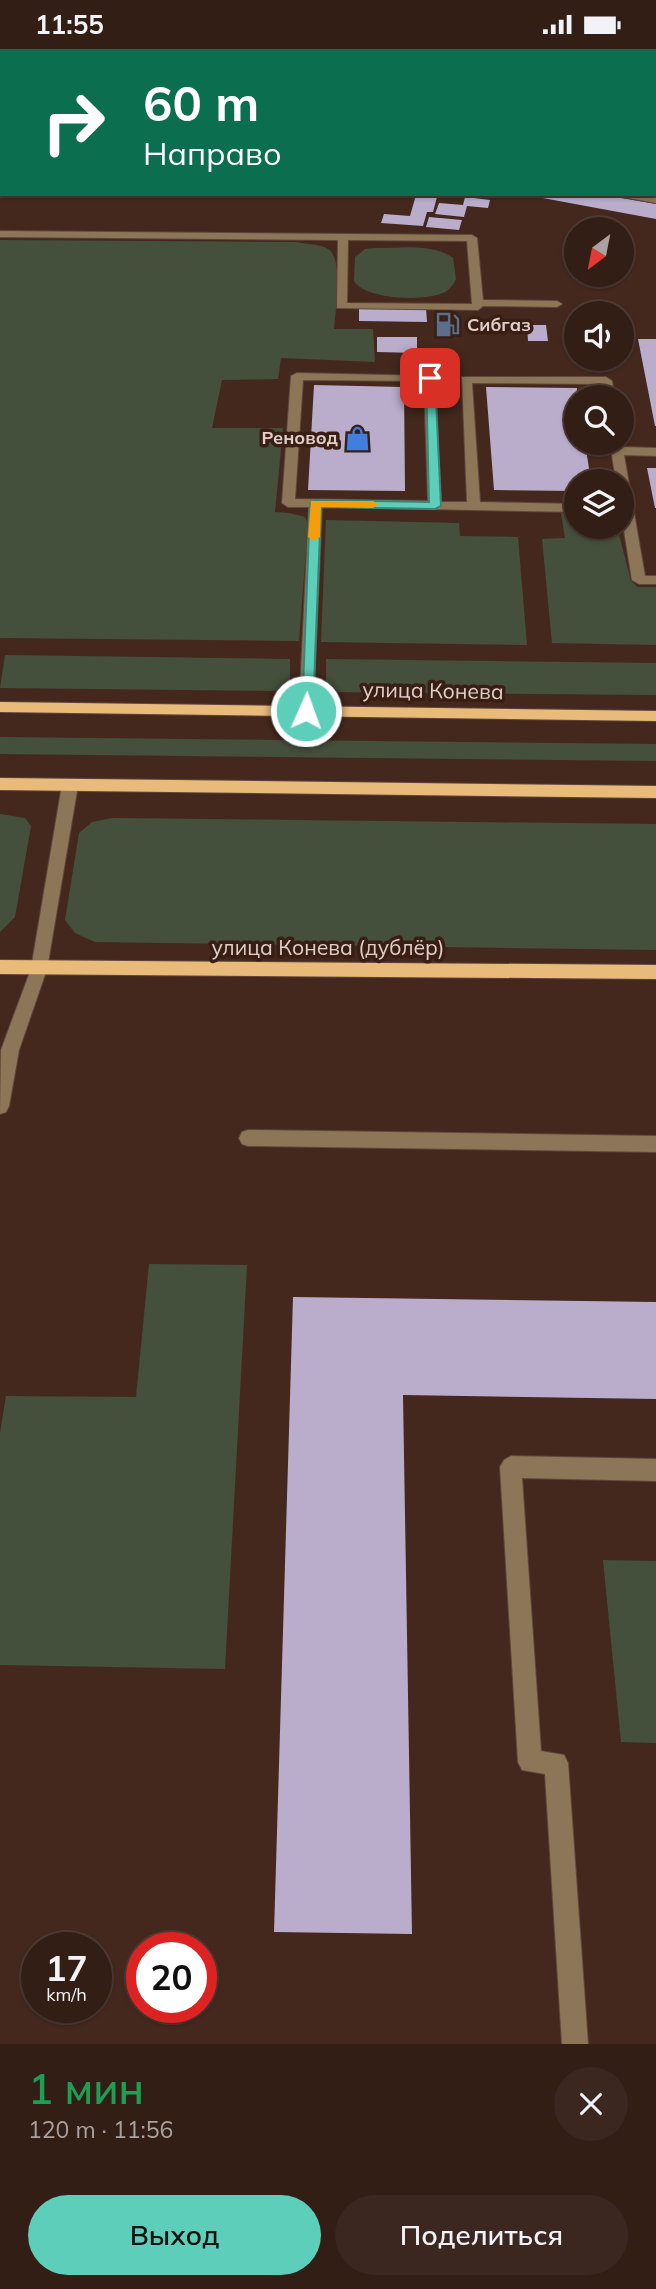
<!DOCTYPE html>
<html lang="ru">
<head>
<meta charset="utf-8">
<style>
  :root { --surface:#331e16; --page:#3b271f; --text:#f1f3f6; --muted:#a9a2a1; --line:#4e3c35; --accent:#5dceb9 }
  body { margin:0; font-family:Mulish,sans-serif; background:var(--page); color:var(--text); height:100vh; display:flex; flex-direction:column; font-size:26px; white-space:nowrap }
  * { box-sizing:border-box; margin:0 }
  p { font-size:23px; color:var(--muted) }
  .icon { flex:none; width:38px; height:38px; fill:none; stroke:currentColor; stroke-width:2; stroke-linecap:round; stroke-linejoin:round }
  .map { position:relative; height:1995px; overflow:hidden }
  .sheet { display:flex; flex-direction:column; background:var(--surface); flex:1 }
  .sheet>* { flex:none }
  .banner { position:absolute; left:0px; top:0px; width:656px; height:147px; box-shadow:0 2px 5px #0004,0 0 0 2px var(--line); background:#0b6e4f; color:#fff; overflow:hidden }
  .needle { width:46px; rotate:212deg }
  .controls { position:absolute; left:564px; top:168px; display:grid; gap:14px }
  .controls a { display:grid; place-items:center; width:70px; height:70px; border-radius:50%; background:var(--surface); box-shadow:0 2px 5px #0004,0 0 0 2px var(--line); font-size:35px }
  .speed { position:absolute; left:21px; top:1883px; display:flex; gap:14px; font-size:35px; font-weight:700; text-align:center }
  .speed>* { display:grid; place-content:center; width:91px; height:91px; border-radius:50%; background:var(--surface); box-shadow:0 2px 5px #0004,0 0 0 2px var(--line); line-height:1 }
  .speed small { font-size:18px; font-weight:400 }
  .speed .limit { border:10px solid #d22; background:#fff; color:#111 }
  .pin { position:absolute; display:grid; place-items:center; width:60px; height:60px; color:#fff; margin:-30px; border-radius:14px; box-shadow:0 4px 10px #0006 }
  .me { position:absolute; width:77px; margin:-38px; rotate:2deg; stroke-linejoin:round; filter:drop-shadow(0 0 5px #0008) }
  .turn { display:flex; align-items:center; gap:24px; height:147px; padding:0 28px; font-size:32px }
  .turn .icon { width:91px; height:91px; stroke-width:2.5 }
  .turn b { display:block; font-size:49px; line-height:60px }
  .round { display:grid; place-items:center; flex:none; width:74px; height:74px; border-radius:37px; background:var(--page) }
  .headline { display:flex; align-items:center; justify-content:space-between; height:119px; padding:0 28px }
  h1 { font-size:42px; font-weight:600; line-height:52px; color:#1e9e55 }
  .action { display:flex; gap:14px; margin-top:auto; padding:14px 28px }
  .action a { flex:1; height:80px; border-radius:42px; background:var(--accent); color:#111; font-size:28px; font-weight:600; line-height:80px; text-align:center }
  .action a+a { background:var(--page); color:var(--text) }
  .status { display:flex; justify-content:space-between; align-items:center; height:49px; padding:0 35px; background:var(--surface); direction:ltr }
  .status svg { height:19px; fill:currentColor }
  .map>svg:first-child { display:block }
  .industrial { fill:#443139 }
  .green { fill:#45503c }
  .building { fill:#baadcc }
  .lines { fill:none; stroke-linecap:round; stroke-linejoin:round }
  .minor-casing { stroke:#60463d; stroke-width:2 }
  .major-casing { stroke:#60463d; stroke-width:2 }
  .minor { fill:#8c7657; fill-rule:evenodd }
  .major { fill:#e8bb7a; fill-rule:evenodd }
  .route { fill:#5dceb9; stroke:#3c8678; stroke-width:2 }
  .slow { fill:#f59e0b }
  .labels { text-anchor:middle; stroke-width:7; stroke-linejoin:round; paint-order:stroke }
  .far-poi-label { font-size:18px; font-weight:bold; fill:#e1cec8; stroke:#391e14; text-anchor:start }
  .street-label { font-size:21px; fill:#e1cec8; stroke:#391e14 }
</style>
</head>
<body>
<div class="status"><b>11:55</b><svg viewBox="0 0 49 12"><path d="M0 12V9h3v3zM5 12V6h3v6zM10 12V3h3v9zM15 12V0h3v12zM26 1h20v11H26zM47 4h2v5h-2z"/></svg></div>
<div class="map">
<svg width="656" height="1995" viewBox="0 0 656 1995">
  <rect width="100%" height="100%" fill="#44281e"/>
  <path class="industrial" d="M0,0H656V141L654,2H2L0,111Z"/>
  <path class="green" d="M0,191L296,193C305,195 320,195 328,200C344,209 335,264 334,280H373L375,313L281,309L278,330L222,331L212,379H283L275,463L289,464L305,468L308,475L299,592L0,589Z
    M374,199C399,199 432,194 453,209L456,230C453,236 450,240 445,243C426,253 366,251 354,232L355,208L365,200Z
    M561,464H576V478H617L631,532L638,538H656V596L552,594L542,490L565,489Z
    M326,471L459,474L460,487L518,488L527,596L321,593Z
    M5,606L290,610V634L284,642L0,639Z
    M326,610L656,614V646L330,643L326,634Z
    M0,688L656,695V712L0,705Z
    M0,765L25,769L31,777L15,868L0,883Z
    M112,769L656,775V901L95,893L75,884L65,871L79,784L92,773Z
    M149,1215L247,1216L225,1620L0,1616V1384L6,1347L136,1348Z
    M603,1511L656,1512V1694L621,1693Z"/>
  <path class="building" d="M521,145H598L656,155V170Z
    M416,146L437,148L433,163H427L423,177L381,174L384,165L410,167Z
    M465,148L490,151L488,159L467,157L464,168L435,165L439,154L463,156Z
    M429,168L462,171L459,181L426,178Z
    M359,257L426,259L427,273L359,272Z
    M527,276H546L548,292H528Z
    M377,288H417V304L377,303Z
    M638,290H656V377H655Z
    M314,336L404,338L405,442L308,441Z
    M486,338L577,339L576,394H585L591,432H576V442L494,441Z
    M647,419H656V459H655Z
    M293,1248L656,1253V1350L403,1346L412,1885L274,1883Z"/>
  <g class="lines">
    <defs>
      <path id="minor" d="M274,0H282L273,2Z
        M354,0H362L353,2Z
        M430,0H438L429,2Z
        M512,0H520V2H512Z
        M588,0H596L587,2Z
        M656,40V49L654,50V41Z
        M654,118H656V124H654Z
        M618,145L656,148V154L623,148Z
        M0,182L472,186L477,189L483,251L557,252L562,255L557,258L483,257L478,261L337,259L338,191L0,188ZM348,191L467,192L472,255L347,254Z
        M297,324L434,327L441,453H467L462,328H606L612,332L615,348H603L601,335L472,334L480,453L576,455V463L322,458L313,662L306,667L299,662L309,458H288L282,454L291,327ZM303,331L424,332L428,452L295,450Z
        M621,393L623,398L656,399V407L624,406L645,527H656V535H639L632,531L621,463V432H616L610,394Z
        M70,730L78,736L47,920L19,1001L9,1057L6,1063L0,1065L1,1001L31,920L62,736Z
        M248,1081L656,1087V1103L248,1097L242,1095L239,1089L242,1083Z
        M511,1407L656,1410V1432L522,1429L541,1702L564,1706L568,1714L588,1995H562L545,1725L522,1721L518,1713L500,1418L504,1411Z"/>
      <path id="major" d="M0,653L656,662V672L0,663Z
        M0,729L656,737V749L0,741Z
        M0,911L656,916V930L0,925Z"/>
    </defs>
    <use href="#minor" class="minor-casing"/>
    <use href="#major" class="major-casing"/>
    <use href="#minor" class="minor"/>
    <use href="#major" class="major"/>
  </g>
  <path class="route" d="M426,327L435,329L441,457L435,460L321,458L313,662L311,665H302L310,455L316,451L429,453Z"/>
  <path class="slow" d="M311,452H373L379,455L373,459L321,458L320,488L314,492L308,488Z"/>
  <defs>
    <symbol id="fuel-bare" viewBox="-9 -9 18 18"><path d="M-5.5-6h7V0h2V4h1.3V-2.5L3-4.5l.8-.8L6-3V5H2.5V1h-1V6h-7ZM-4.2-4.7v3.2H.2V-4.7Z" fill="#5c6f8a" stroke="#391e14" stroke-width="2.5" paint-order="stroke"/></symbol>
    <symbol id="shop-bare" viewBox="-9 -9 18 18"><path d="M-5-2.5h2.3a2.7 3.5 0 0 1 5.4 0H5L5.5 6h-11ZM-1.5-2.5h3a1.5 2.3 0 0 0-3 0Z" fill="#3f7fe0" stroke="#391e14" stroke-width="2.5" paint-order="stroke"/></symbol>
  </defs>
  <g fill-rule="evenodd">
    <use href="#fuel-bare" x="430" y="258" width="35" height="35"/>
    <use href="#shop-bare" x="340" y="372" width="35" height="35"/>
  </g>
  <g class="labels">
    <g class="far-poi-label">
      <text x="467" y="282">Сибгаз</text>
      <text x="338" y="395" text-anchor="end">Реновод</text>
    </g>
    <g class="street-label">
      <text transform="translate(433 642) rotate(1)" y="7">улица Конева</text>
      <text x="328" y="906">улица Конева (дублёр)</text>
    </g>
  </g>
</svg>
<div class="controls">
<a><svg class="needle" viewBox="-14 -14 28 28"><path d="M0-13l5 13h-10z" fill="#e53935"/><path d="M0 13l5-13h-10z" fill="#a9a2a1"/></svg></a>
<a><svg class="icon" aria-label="sound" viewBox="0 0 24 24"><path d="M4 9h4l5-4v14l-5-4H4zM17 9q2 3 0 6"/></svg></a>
<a><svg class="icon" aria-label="search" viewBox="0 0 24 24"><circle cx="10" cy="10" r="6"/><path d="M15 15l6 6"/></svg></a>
<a><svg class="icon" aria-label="layers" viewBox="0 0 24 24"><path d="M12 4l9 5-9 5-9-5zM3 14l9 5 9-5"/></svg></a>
</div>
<div class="speed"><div>17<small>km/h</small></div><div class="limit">20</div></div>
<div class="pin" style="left:430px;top:329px;background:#d93025"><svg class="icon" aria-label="arrive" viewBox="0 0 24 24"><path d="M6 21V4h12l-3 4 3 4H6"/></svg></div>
<svg class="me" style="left:306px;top:662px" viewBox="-20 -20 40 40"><circle r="17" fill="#5dceb9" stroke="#fff" stroke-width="3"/><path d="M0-11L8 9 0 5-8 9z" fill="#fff"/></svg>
<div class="banner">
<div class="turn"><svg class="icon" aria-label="right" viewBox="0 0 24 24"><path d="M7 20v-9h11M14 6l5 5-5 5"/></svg><div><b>60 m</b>Направо</div></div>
</div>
</div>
<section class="sheet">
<div class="headline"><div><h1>1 мин</h1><p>120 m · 11:56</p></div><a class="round"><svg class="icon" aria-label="close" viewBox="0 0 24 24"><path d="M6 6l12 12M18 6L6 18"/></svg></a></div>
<div class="action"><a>Выход</a><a>Поделиться</a></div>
</section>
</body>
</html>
